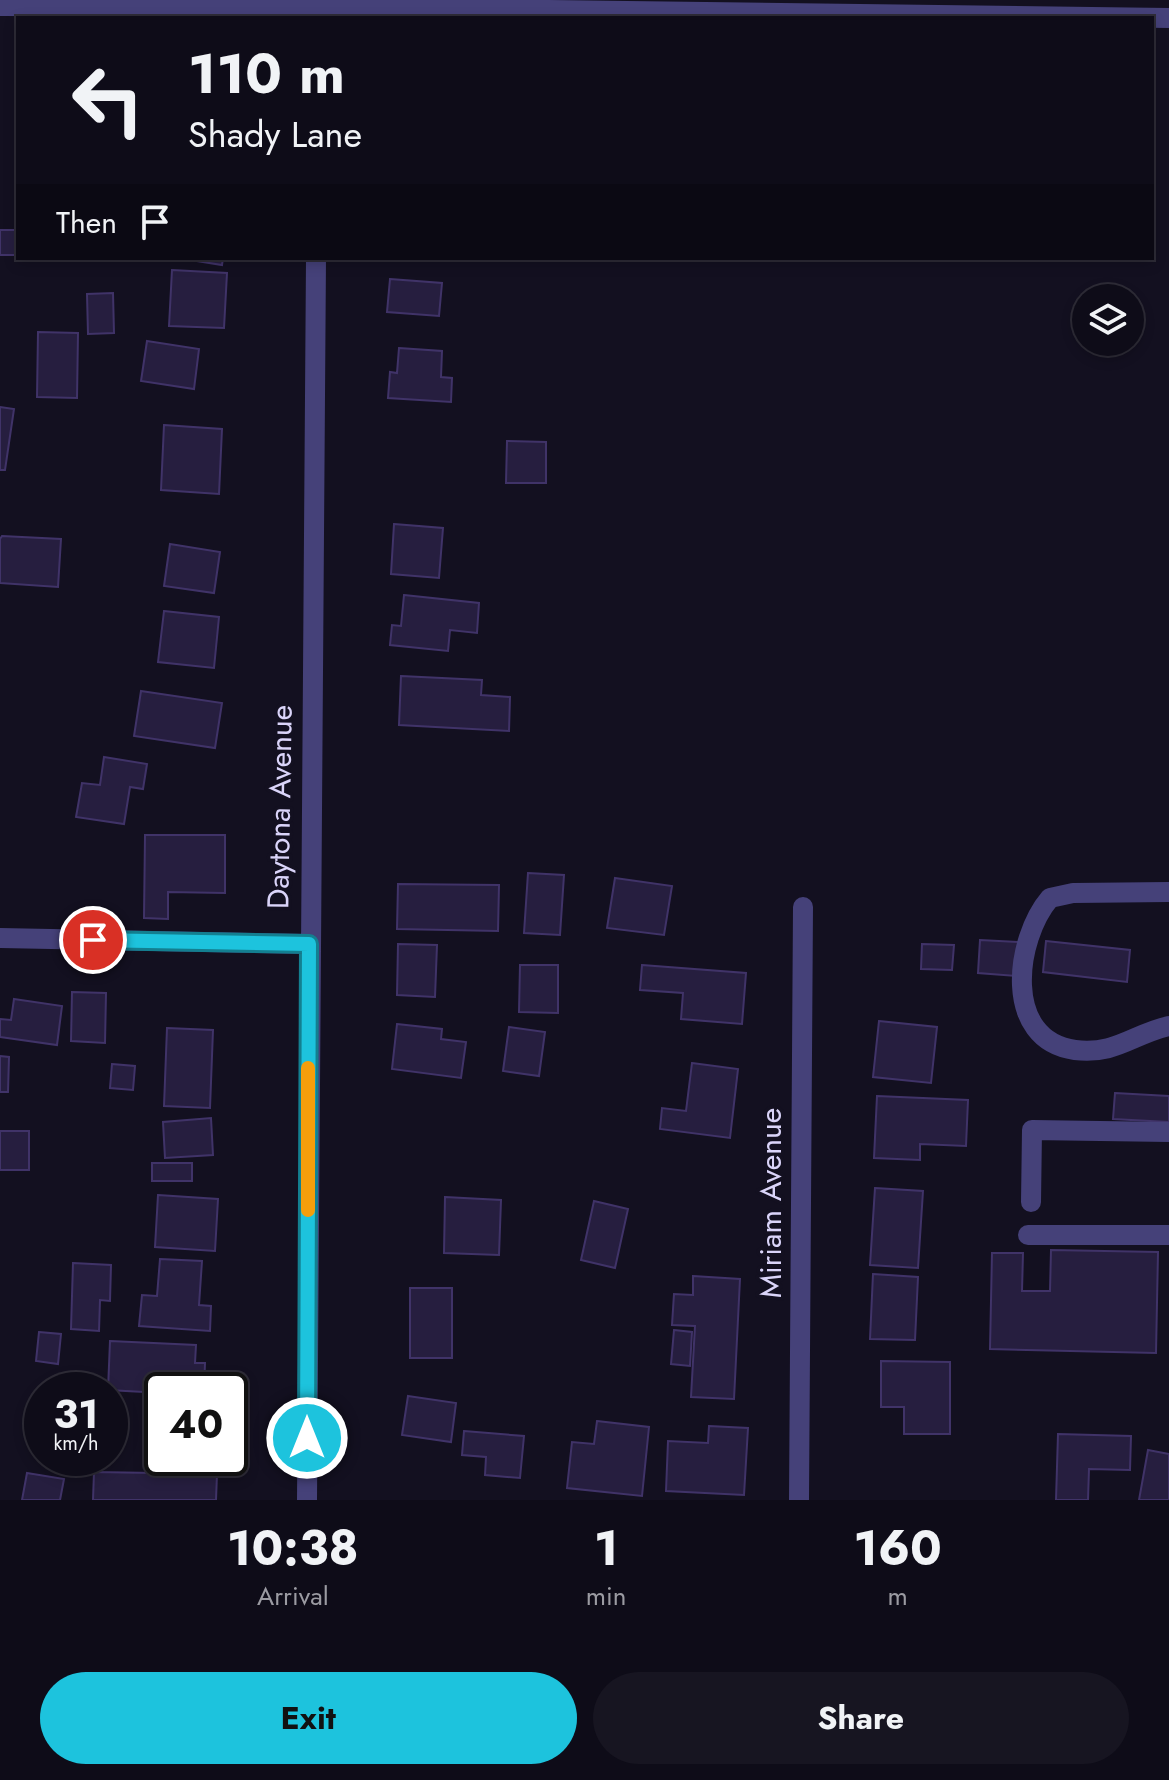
<!DOCTYPE html>
<html lang="en">
<head>
<meta charset="utf-8">
<style>
  :root { --surface:#0e0c18; --page:#171521; --text:#f1f3f6; --muted:#9b9ba2; --line:#2e2c37; --accent:#1dc3dd }
  body { margin:0; font-family:Jost,sans-serif; background:var(--page); color:var(--text); height:100vh; display:flex; flex-direction:column; font-size:30px; white-space:nowrap }
  * { box-sizing:border-box; margin:0 }
  p { font-size:26px; color:var(--muted) }
  .icon { flex:none; width:44px; height:44px; fill:none; stroke:currentColor; stroke-width:2; stroke-linecap:round; stroke-linejoin:round }
  .map { position:relative; height:1500px; overflow:hidden }
  .side { display:flex; flex-direction:column; background:var(--surface); flex:1 }
  .side>* { flex:none }
  .top-card { position:absolute; left:16px; top:16px; width:1138px; height:244px; border-radius:0px; box-shadow:0 4px 12px #0003,0 0 0 2px var(--line); background:#0e0c18; color:var(--text); overflow:hidden }
  .buttons { position:absolute; left:1072px; top:284px; display:grid; gap:16px }
  .buttons a { display:grid; place-items:center; width:72px; height:72px; border-radius:50%; background:var(--surface); box-shadow:0 4px 12px #0003,0 0 0 2px var(--line); font-size:40px }
  .speed { position:absolute; left:24px; top:1372px; display:flex; gap:16px; font-size:40px; font-weight:700; text-align:center }
  .speed>* { display:grid; place-content:center; width:104px; height:104px; border-radius:50%; background:var(--surface); box-shadow:0 4px 12px #0003,0 0 0 2px var(--line); line-height:1 }
  .speed small { font-size:20px; font-weight:400 }
  .speed .limit { border:4px solid #111; border-radius:12px; background:#fff; color:#111 }
  .pin { position:absolute; display:grid; place-items:center; width:68px; height:68px; color:#fff; margin:-34px; border:4px solid #fff; border-radius:50%; box-shadow:0 2px 8px #0007 }
  .me { position:absolute; width:88px; margin:-44px; rotate:0deg; stroke-linejoin:round; filter:drop-shadow(0 0 6px #0008) }
  .turn { display:flex; align-items:center; gap:28px; height:168px; padding:0 40px; font-size:36px }
  .turn .icon { width:104px; height:104px; stroke-width:2.5 }
  .turn b { display:block; font-size:56px; line-height:68px }
  .then { display:flex; align-items:center; height:76px; padding:0 40px; background:#0003; gap:16px; font-size:30px }
  .eta { display:flex; justify-content:space-evenly; align-items:center; height:136px; text-align:center }
  .eta b { font-size:48px; font-weight:700; line-height:56px }
  .primary-button { display:flex; gap:16px; margin-top:auto; padding:16px 40px }
  .primary-button a { flex:1; height:92px; border-radius:48px; background:var(--accent); color:#111; font-size:32px; font-weight:700; line-height:92px; text-align:center }
  .primary-button a+a { background:var(--page); color:var(--text) }
  .map>svg:first-child { display:block }
  .building { fill:#261e3f; stroke:#403368; stroke-width:2 }
  .lines { fill:none; stroke-linecap:round; stroke-linejoin:round }
  .minor { stroke:#454179; stroke-width:20 }
  .route-casing { stroke:#137f90; stroke-width:20 }
  .route { stroke:#1dc3dd; stroke-width:14 }
  .slow { stroke:#f59e0b; stroke-width:14 }
  .labels { text-anchor:middle; stroke-width:7; stroke-linejoin:round; paint-order:stroke }
  .street-label { font-size:30px; fill:#dad4f9; stroke:#131020 }
</style>
</head>
<body>
<div class="map">
<svg width="1169" height="1500" viewBox="0 0 1169 1500">
  <rect width="100%" height="100%" fill="#131020"/>
  <path class="building" d="M0,230H18V255H0Z
    M178,258H223L222,265Z
    M172,270L227,273L224,328L169,326Z
    M390,279L442,283L439,316L387,312Z
    M113,293L114,333L88,334L87,294Z
    M38,332L78,333L77,398L37,397Z
    M147,341L199,349L194,389L141,381Z
    M399,348L442,351L441,377L452,378L451,402L388,398L390,372L397,373Z
    M0,407L14,409L5,470H0Z
    M164,425L222,429L219,494L161,490Z
    M507,441L546,442V483H506Z
    M394,524L443,528L439,578L391,574Z
    M2,536L61,539L58,587L0,583V539Z
    M170,544L220,552L214,593L164,586Z
    M404,595L479,603L477,633L450,630L448,651L390,645L392,625L401,626Z
    M164,611L219,617L214,668L158,662Z
    M401,676L482,680L481,695L510,697L509,731L399,725Z
    M141,691L222,703L215,748L134,736Z
    M104,757L147,764L143,789L130,787L124,824L76,817L82,783L100,785Z
    M145,835H225V893L168,892V919L144,918Z
    M528,873L564,875L560,935L524,933Z
    M615,878L672,886L664,935L607,928Z
    M398,884L499,885L498,931L397,929Z
    M980,940L1018,942L1016,976L978,973Z
    M1046,941L1130,950L1127,982L1043,972Z
    M398,944L437,945L435,997L397,995Z
    M922,944L954,945L952,970L921,969Z
    M520,965H558V1013L519,1012Z
    M642,965L746,973L742,1024L681,1019L683,993L640,990Z
    M72,992L106,993L105,1043L71,1041Z
    M14,999L62,1006L57,1045L0,1037V1019L11,1020Z
    M879,1021L937,1027L931,1083L873,1077Z
    M397,1024L442,1029L441,1039L466,1042L461,1078L392,1069Z
    M509,1027L545,1032L539,1076L503,1071Z
    M167,1028L213,1030L210,1108L164,1106Z
    M0,1056L9,1057L8,1092H0Z
    M692,1063L738,1069L730,1138L660,1129L662,1108L686,1111Z
    M112,1064L135,1066L133,1090L110,1088Z
    M1115,1093L1169,1096V1122L1113,1119Z
    M877,1096L968,1100L966,1146L920,1144V1160L874,1158Z
    M211,1118L213,1155L165,1158L163,1122Z
    M0,1131H29V1170H0Z
    M152,1163H192V1181H152Z
    M875,1188L923,1191L918,1268L870,1265Z
    M158,1195L218,1199L215,1251L155,1247Z
    M445,1197L501,1200L499,1255L444,1253Z
    M594,1201L628,1209L615,1268L581,1260Z
    M1051,1250L1158,1252L1156,1353L990,1349L992,1253H1023L1022,1291H1050Z
    M160,1259L202,1261L199,1305L211,1306L210,1331L139,1326L142,1295L157,1296Z
    M73,1263L111,1265L110,1301L100,1300L99,1331L71,1329Z
    M873,1274L918,1277L915,1340L870,1339Z
    M693,1276L740,1279L734,1399L691,1397L695,1326L672,1325L674,1294L693,1295Z
    M410,1288H452V1358H410Z
    M674,1330L692,1332L690,1366L671,1364Z
    M39,1332L61,1334L58,1364L36,1361Z
    M110,1341L196,1345L195,1363H205L204,1390H162V1393L108,1390Z
    M881,1361L950,1362V1434H904V1407H881Z
    M408,1396L456,1403L451,1442L402,1435Z
    M597,1421L649,1427L642,1496L567,1488L572,1442L594,1444Z
    M709,1426L748,1428L744,1495L666,1491L668,1441L708,1443Z
    M464,1431L524,1436L520,1478L485,1475L486,1457L462,1455Z
    M1058,1434L1131,1436L1130,1470L1089,1469L1088,1500H1056Z
    M1148,1450L1169,1454V1500H1139Z
    M94,1472L217,1474L216,1500H93Z
    M27,1473L64,1479L60,1500H22Z"/>
  <g class="lines">
    <path class="minor" d="M0,6L318,7L1169,18
      M1169,892L1073,893L1050,898C1015,939 1002,1040 1075,1050C1116,1055 1133,1034 1169,1026
      M0,938L309,944
      M1031,1202L1032,1130L1169,1132
      M1028,1235H1169
      M307,1500L316,258
      M799,1500L803,907"/>
  </g>
  <g class="lines">
    <defs>
      <path id="route" d="M93,940L309,944L307,1438"/>
    </defs>
    <use href="#route" class="route-casing"/>
    <use href="#route" class="route"/>
    <path class="slow" d="M308,1210V1068"/>
  </g>
  <g class="labels">
    <g class="street-label">
      <text transform="translate(280 807) rotate(-89)" y="10">Daytona Avenue</text>
      <text transform="translate(771 1203) rotate(-90)" y="10">Miriam Avenue</text>
    </g>
  </g>
</svg>
<div class="buttons">
<a><svg class="icon" aria-label="layers" viewBox="0 0 24 24"><path d="M12 4l9 5-9 5-9-5zM3 14l9 5 9-5"/></svg></a>
</div>
<div class="speed"><div>31<small>km/h</small></div><div class="limit">40</div></div>
<div class="pin" style="left:93px;top:940px;background:#d93025"><svg class="icon" aria-label="arrive" viewBox="0 0 24 24"><path d="M6 21V4h12l-3 4 3 4H6"/></svg></div>
<svg class="me" style="left:307px;top:1438px" viewBox="-20 -20 40 40"><circle r="17" fill="#1dc3dd" stroke="#fff" stroke-width="3"/><path d="M0-11L8 9 0 5-8 9z" fill="#fff"/></svg>
<div class="top-card">
<div class="turn"><svg class="icon" aria-label="left" viewBox="0 0 24 24"><path d="M17 20v-9H6M10 6l-5 5 5 5"/></svg><div><b>110 m</b>Shady Lane</div></div>
<div class="then">Then<svg class="icon" aria-label="arrive" viewBox="0 0 24 24"><path d="M6 21V4h12l-3 4 3 4H6"/></svg></div>
</div>
</div>
<section class="side">
<div class="eta">
<div><b>10:38</b><p>Arrival</p></div>
<div><b>1</b><p>min</p></div>
<div><b>160</b><p>m</p></div>
</div>
<div class="primary-button"><a>Exit</a><a>Share</a></div>
</section>
</body>
</html>
